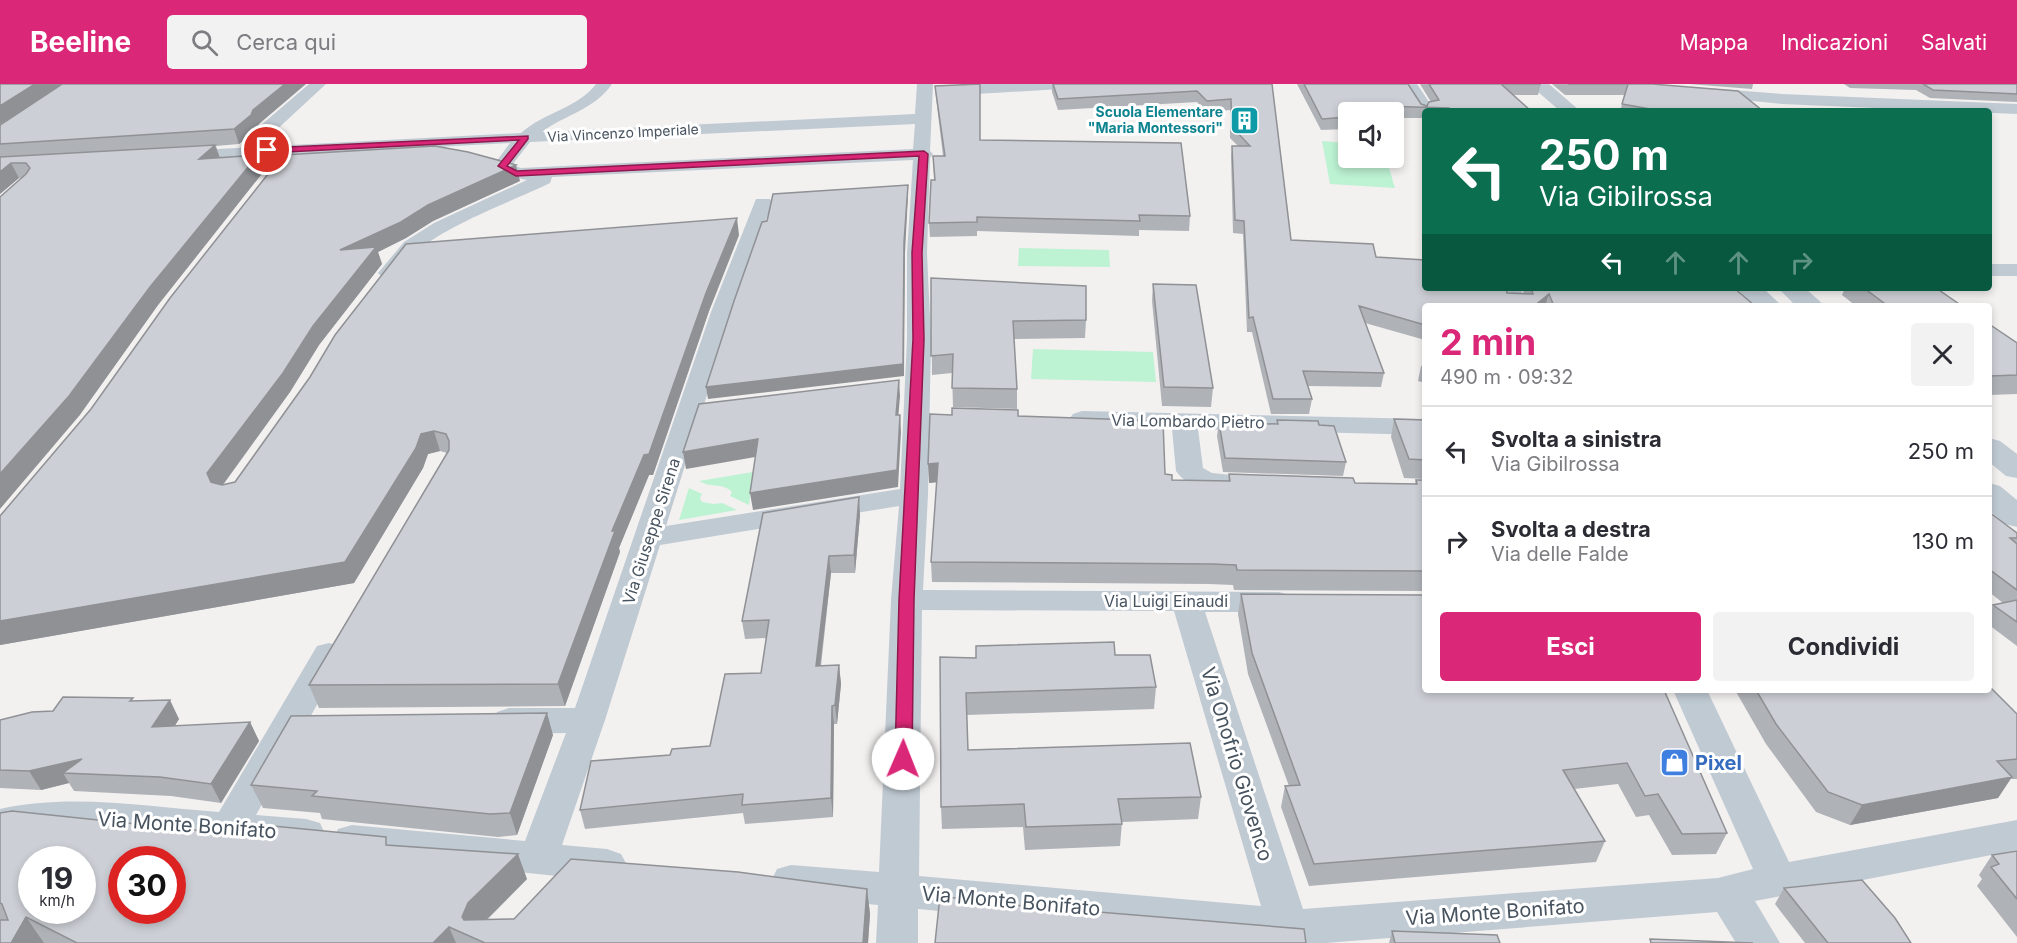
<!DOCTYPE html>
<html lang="it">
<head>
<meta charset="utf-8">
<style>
  :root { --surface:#fff; --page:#f2f2f3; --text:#2b2b33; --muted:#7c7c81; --line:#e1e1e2; --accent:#db2777 }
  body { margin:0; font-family:Inter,sans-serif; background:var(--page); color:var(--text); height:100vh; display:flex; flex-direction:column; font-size:22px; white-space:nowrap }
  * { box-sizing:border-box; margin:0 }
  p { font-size:20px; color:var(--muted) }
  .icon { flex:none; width:33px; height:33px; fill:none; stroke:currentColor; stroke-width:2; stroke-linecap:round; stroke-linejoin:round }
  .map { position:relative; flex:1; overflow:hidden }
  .sheet { position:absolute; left:1422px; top:219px; width:570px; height:390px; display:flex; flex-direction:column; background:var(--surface); border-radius:6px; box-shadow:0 3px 9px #0003 }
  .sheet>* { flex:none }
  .top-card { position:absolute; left:1422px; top:24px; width:570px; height:183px; border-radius:6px; box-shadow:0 3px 9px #0003; background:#0b6e4f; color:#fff; overflow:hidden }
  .tools { position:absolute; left:1338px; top:18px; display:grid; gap:12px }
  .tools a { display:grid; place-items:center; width:66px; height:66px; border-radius:6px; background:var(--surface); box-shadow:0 3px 9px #0003; font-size:30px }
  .speed { position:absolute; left:18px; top:762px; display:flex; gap:12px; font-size:30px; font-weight:700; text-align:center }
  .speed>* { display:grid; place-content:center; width:78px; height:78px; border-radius:50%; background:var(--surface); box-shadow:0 3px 9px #0003; line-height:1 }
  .speed small { font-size:15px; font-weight:400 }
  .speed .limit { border:9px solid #d22; background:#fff; color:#111 }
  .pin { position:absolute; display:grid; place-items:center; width:51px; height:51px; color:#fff; margin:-26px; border:3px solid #fff; border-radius:50%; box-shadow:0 2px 6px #0007 }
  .me { position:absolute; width:66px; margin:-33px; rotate:1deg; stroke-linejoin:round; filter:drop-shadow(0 0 4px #0008) }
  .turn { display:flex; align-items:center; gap:21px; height:126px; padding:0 18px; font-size:27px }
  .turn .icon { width:78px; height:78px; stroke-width:2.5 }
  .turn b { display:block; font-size:42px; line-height:51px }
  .lanes { display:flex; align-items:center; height:57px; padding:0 18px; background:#0003; justify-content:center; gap:30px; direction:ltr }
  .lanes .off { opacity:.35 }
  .round { display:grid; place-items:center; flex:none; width:63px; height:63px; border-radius:6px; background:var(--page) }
  .head { display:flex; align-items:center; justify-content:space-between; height:102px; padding:0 18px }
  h1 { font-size:36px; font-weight:700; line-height:45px; color:var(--accent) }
  .action { display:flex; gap:12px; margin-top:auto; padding:12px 18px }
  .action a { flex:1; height:69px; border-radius:6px; background:var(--accent); color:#fff; font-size:24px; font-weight:700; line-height:69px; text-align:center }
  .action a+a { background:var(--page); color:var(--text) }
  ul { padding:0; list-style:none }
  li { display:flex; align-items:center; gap:18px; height:90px; padding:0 18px; border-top:2px solid var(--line) }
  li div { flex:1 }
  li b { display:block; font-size:22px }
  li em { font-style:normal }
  header { display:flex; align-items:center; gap:36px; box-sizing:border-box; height:84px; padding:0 30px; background:var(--accent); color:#fff }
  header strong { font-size:28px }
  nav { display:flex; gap:33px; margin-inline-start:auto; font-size:21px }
  .search { width:420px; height:54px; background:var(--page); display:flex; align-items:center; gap:15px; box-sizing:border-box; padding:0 21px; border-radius:6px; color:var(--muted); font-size:22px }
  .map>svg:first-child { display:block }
  .green { fill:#bdf2d3 }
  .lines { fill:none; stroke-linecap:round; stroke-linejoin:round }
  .minor { fill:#c0cad3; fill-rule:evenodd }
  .tertiary { fill:#c0cad3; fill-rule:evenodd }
  .wall { fill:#afb2b7 }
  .shaded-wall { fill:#8f9195 }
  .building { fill:#cccfd5; stroke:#8f9195; stroke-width:1.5; fill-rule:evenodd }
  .route { fill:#db2777; stroke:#8e194d; stroke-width:1.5 }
  .labels { text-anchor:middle; stroke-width:6; stroke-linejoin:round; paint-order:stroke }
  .far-culture-label { font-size:14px; font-weight:bold; fill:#0d838f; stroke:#fff; text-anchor:end }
  .far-street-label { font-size:14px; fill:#47535f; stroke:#fff }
  .street-label { font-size:16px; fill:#47535f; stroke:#fff }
  .near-shop-label { font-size:20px; font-weight:bold; fill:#366cbe; stroke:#fff; text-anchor:start }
  .near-street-label { font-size:20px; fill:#47535f; stroke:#fff }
</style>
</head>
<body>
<header>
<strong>Beeline</strong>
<div class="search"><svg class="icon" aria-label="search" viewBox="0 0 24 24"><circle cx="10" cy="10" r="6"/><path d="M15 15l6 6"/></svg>Cerca qui</div>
<nav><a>Mappa</a><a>Indicazioni</a><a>Salvati</a></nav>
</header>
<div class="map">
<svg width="2017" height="859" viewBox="0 0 2017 859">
  <rect width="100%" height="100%" fill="#f3f0f0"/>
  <path class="green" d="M1322,57L1348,59V74H1386L1395,104L1330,100Z
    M1019,164L1109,166L1110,183L1018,182Z
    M1033,265L1153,268L1156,298L1031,295Z
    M753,388L749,421L730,412L732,408C722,398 713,405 699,397Z
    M689,404L702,410L700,414L702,418L714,420L722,419L737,426L679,436Z"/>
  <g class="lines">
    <path class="minor" d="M309,0H326L272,50H260L258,46L260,42Z
      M596,0H612C594,26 566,30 542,48L915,30L917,0H933L930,67L933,70L930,74L927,169L931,255L928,411L923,506L1279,508L1290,511L1295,518L1290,525L1279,528H1205L1303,825L1718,794L1753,785L1673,606H1707L1789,778L2017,736V766L1755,817L1780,859H1736L1717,828L1326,859H1286L918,825V859H876L878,821L791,813L777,809L771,797L777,785L791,781L879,788L891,516L899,422L660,461L605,636L562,761L607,765L621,770L627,781L621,792L607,797L352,771L338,767L333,756L338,745L352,741L525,757L566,649L509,650L497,646L492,637L497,628L509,624H575L711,228L756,115H770L772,119L733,228L666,442L900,405L907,255V169L913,76L552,93L550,99C513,117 449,140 419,166C406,177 402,199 382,193L378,189L404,158L434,139L527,96L502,91L493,82L510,59L179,77L173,76L170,72L173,68L179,67L521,49C543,29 578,24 596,0ZM915,40L913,65L521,84L512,81L530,58ZM922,526L1174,527L1261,822L919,792Z
      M983,0H1069L1061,5L943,12L935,7L943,2Z
      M1401,0H1417L1435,27H1425V31L1421,30Z
      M1706,4L1782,10L2017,20V30L1782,20L1701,12L1698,9L1701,6Z
      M1989,180H2017V192H1989Z
      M1498,204H1520L1528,222H1506Z
      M1082,327L1425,335V351L1198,345L1203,384L1212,389L1251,393L1255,399L1251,405C1227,411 1191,409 1176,387L1172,345L1082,343L1073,340L1069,335L1073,330Z
      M329,559L341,562L345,570L256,731L306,735L320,739L325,750L320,761L306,765L91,748L22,750L0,755V725C71,709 148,723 219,728L317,562Z"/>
    <path class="tertiary" d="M1529,0H1549L1580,27H1560Z
      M1736,204H1763L1782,222H1754Z
      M1778,204H1805L1825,222H1796Z
      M1989,354L2000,357L2017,370V394L2006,392L1989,378Z
      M1989,399L2000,402L2017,416V443L2005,440L1989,426Z"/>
  </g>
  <path class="wall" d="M0,0L259,40L256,46L239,60L216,62L220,74L258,71L264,87L158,221L79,332L21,94H19L0,110V41L49,9L0,40Z
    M1052,0H1272L1291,156L1376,173L1507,209L1524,210L1522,204H1734L1755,222H1425V256L1365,239L1384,289L1381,303L1308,302L1312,315L1309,330H1271L1252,248H1247L1243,150L1233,149L1231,73L1232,62H1238L1230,54V26L1206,28L1197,18L1058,26L1052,8Z
    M1297,0H1408L1421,20L1427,22L1431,18L1420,0H1541L1538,11H1513L1531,27H1425V34H1394V28H1348V45L1321,46Z
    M1552,0H1652L1763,27H1620L1625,11H1565Z
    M1689,0H1753L1752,5Z
    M1844,0H2017V18L1930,14L1916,6L1850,4Z
    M935,2L981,56L1190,132L1189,147L1139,146V152L977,147V152L930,153L929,139L934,96L933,72H943L936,14Z
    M520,97L433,137L406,154L378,168L382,180L319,261L290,308L223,401L235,398L739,151L709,227L653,391H649L619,464L620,468L565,622L319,624L309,601L447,369L440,367L428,370L423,384L354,499L0,561V432L91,325L170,214Z
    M931,194L1086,236L1085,254L1014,255L1017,305V325L953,323L952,289L932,291Z
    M1153,200L1213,304L1211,323L1162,322L1152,217Z
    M1845,204H1936L1962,222H1856L1842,211Z
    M1989,240L2017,259V310L1989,311Z
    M1425,279V299L1418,297L1421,282Z
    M1018,332L1165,390L1172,396L1228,397L1229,390L1355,399L1415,400L1416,396H1425V507L1234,506L1233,501L1209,500L932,498L931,478L937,398L929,399Z
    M1394,335L1425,336V395L1404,394L1391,353Z
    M1277,336L1319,341L1346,378L1343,392L1223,388L1217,352L1219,339L1277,340Z
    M1989,428L2017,449V562L1989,541V528L1993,521L2003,519L1989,508Z
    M860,431L855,489H831L821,582L839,581L841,600L837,640H834L833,733L745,740L743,729L585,745L580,726L670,671L710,662L761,589L766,554L745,555L742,537Z
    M1241,510L1664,606L1727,749L1716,770L1672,771L1649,731L1636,733L1618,700L1574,705L1605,757L1596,778L1309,802L1281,723L1285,702H1289L1248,590L1238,530Z
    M1115,571L1156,603L1154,625L967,631L968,666L1201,713L1198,735L1122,738L1120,762L1025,766L1023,743L942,745L941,723L940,573L976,574Z
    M1735,606H1989L2017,630V695H2010L1998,714L1850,741L1816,728L1766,660Z
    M134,617L179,635L175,642L250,638L259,657L221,719L171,712L74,707L69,699L41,706L0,704V636L53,627Z
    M553,651L517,751L498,753L322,735L320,729L263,724L251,701Z
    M0,729L260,753L390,761L527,795L487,836L514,835L867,805L870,830L868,859H0Z
    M2017,767V853L1977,802L1982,795L1979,791L1992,771Z
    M1784,804L1911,859H1805L1775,820Z
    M1392,847L1500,859H1389Z"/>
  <path class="shaded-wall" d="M35,0H63L0,40V22Z
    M285,0H306L259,40L256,46L239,60L234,45L253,26Z
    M1382,22L1381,28H1375Z
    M215,61L221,77L199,75Z
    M258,71L264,87L158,221L79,332L0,425V390L150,203Z
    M11,79L19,94L0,110V88Z
    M516,81L520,97L433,137L406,154L378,168L382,180L319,261L290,308L216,410L207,389L340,166L428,121Z
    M908,101V111L905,169L904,292L708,315L706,303L904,158Z
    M737,134L739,151L709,227L653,391H649L619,464L620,468L565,622L558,600L612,447L706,209Z
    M1549,210L1545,222H1534Z
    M899,296L900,312L897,348L896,331Z
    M900,331L901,348L898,403L753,426L750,409Z
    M434,347L440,367L428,370L423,384L354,499L0,561V537L421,350Z
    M758,355L761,372L686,385L683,368Z
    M938,379L939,398L929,399L928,380Z
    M859,413L860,431L855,489L854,471Z
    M829,472L831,489L818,600L816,582Z
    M839,581L841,600L837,640L835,621Z
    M170,616L179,635L162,661L152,643Z
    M832,622L834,640L833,733L831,714Z
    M547,629L553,651L517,751L510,729Z
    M250,638L259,657L221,719L211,700Z
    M82,675L63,689L69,699L41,706L29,687Z
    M2012,693L1998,714L1850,741L1862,721Z
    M518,770L527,795L470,852L462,833L468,819Z
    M867,805L870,830L868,859H863Z
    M26,833L44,859H11Z
    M449,843L456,859H433Z"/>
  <path class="building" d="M0,0H35L0,22Z
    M62,0H285L253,26L251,31L234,45L0,60V41Z
    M980,0V56L1181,59L1190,132L1139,131L1140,137L977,133V138L929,139L931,96H935L933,72H945L935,2Z
    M1053,0H1272L1291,156L1373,160L1376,173L1425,176V204H1506L1507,209L1533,210L1531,204H1734L1755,222H1554L1549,210L1534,222H1425V241L1359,222L1384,289L1303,287L1312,315H1273L1253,233L1249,234L1244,137L1235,136L1232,62H1250L1232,43L1231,15L1207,17L1197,7L1058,15Z
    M1304,0H1408L1421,20L1427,22L1429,18L1439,16L1429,0H1541H1501L1531,27H1451L1449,24L1382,22L1375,28H1348V33L1322,35Z
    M1568,0H1652L1738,7L1763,27H1653L1650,25L1622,20L1628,0Z
    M1923,0H2017V10L1933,6Z
    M215,61L199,75L258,71L150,203L69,312L0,390V113L26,90L30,84L26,79H11L0,88V73Z
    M435,62L468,68L516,81L428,121L401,138L340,166L376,163L313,242L283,289L207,389L211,398L222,401L235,398L310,293L335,251L406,160L737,134L706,209L649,370L644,371L612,447H615L558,600L309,601L449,366V357L446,350L434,347L421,350L416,364L345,478L0,537V432L91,325L170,214L283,71Z
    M908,101L904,158L903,280L706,303L734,217L762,138L767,137L773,110Z
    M931,194L1086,202V236L1013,237L1017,305L952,304L953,270L931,272Z
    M1153,200L1196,201L1213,304L1164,303Z
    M1864,204H1936L1962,222H1888Z
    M1989,240L2017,259V291L1989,292Z
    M899,296L896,331H900L897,386L750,409L758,355L683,368L699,320Z
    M952,324L1018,326V332L1163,337L1165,390L1172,391V396L1230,397L1229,390L1353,394L1355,399L1417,400L1416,396H1425V487L1237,486L1236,481L1212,480L931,478L938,379L928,380L930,330L952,331Z
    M1394,335L1425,336V376L1409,375Z
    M1277,336L1318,337L1319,341L1334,342L1346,378L1225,374L1219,339L1278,340Z
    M859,413L854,471L829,472L816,582L839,581L835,621L832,622L831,714L742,721L743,710L580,726L591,677L670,671L672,665L710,662L725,590L761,589L769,536L742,537L763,429Z
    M1989,428L2017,449V454H2010L2017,460V506L1989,485Z
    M1241,510L1425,511V606H1664L1727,749L1682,750L1658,710L1645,712L1627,679L1563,686L1605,757L1314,780L1285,702L1300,701L1252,569Z
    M2017,516V538L1993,521Z
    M1114,558L1115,571H1150L1156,603L966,609L968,666L1190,659L1201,713L1118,715L1122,740L1026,743L1024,720L941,723L940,573L976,574V562Z
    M1989,602L2017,630V675L1997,677L2012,693L1862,721L1828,708L1776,640L1756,606H1989Z
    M63,613L133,614L130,617L170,616L152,643L250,638L211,700L160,693L63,689L82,675L29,687L0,686V636L32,628L53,627Z
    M547,629L510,729L490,730L312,712L317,707L251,701L291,632Z
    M12,727L260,753L273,742L386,753V761L518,770L468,819L462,833L464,836L514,835L571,775L738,788L867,805L863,859H485L449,843L433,859H77L26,833L11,859H0V836H8L2,820L0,819V729ZM32,776H82V826H32ZM122,776H172V826H122Z
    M2017,767V815L1991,783L1999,780L1992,771Z
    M1862,796L1895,834L1911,859H1828L1784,804Z
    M940,812L1001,820L1304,845L1306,859H935Z
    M1392,847L1497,851L1500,859H1395Z
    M1650,855L1753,859H1651Z"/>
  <path class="route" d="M528,52V55L507,82L517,87L924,67L928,70L922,169L924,255L914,516L912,675L910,680L903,682L897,680L895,675L899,516L913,255L912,169L919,72L516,92L498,82L519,56L267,69L263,66L267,64Z"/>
  <defs>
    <symbol id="building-square" viewBox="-11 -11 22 22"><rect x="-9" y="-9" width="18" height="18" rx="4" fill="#0f9aa8" stroke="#fff"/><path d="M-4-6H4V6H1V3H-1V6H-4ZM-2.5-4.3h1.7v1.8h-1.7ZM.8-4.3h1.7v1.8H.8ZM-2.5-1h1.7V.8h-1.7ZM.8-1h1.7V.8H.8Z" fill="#fff"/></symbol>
    <symbol id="shop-square" viewBox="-11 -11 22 22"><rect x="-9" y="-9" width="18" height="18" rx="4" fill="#3f7fe0" stroke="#fff"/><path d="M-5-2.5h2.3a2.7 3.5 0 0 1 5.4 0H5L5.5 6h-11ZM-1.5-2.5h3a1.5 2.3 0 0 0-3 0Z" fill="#fff"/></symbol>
  </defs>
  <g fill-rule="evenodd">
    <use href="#building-square" x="1228" y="20" width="33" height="33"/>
    <use href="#shop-square" x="1658" y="662" width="33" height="33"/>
  </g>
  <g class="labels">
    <g class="far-culture-label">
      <text x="1223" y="33">Scuola Elementare<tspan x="1223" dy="16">"Maria Montessori"</tspan></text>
    </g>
    <g class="far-street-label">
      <text transform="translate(623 49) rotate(-3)" y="5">Via Vincenzo Imperiale</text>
    </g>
    <g class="street-label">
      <text transform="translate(1188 337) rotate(1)" y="6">Via Lombardo Pietro</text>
      <text transform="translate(651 447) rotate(-72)" y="6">Via Giuseppe Sirena</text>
      <text x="1166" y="523">Via Luigi Einaudi</text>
    </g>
    <g class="near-shop-label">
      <text x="1695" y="686">Pixel</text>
    </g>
    <g class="near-street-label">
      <text transform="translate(1237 680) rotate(73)" y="7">Via Onofrio Giovenco</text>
      <text transform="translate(187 741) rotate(4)" y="7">Via Monte Bonifato</text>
      <text transform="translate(1011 817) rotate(5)" y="7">Via Monte Bonifato</text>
      <text transform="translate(1495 828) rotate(-4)" y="7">Via Monte Bonifato</text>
    </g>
  </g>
</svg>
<div class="tools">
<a><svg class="icon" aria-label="sound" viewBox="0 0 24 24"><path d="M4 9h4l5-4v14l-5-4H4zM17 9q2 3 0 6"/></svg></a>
</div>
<div class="speed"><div>19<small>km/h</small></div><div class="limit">30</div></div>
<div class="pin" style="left:267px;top:66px;background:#d93025"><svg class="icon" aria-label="arrive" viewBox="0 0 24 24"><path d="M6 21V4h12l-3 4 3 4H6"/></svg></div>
<svg class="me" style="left:903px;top:675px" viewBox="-20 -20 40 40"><circle r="19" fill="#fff"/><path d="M0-13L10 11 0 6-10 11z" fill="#db2777"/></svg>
<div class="top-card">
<div class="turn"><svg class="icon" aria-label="left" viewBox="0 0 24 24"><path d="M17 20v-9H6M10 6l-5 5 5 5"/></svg><div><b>250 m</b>Via Gibilrossa</div></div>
<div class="lanes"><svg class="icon" aria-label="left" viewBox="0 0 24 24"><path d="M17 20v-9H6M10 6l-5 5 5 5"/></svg><svg class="icon off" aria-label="ahead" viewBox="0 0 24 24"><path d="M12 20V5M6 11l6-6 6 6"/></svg><svg class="icon off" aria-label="ahead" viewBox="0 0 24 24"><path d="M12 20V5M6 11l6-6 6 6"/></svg><svg class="icon off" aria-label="right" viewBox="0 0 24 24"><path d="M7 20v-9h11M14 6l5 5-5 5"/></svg></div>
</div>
<section class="sheet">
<div class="head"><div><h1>2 min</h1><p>490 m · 09:32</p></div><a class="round"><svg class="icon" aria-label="close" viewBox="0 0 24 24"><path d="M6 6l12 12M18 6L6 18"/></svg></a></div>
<ul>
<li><svg class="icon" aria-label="left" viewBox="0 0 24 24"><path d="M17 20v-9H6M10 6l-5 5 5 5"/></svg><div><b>Svolta a sinistra</b><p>Via Gibilrossa</p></div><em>250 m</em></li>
<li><svg class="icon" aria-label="right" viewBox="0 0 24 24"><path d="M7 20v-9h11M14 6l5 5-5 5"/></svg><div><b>Svolta a destra</b><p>Via delle Falde</p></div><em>130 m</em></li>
</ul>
<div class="action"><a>Esci</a><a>Condividi</a></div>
</section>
</div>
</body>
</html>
